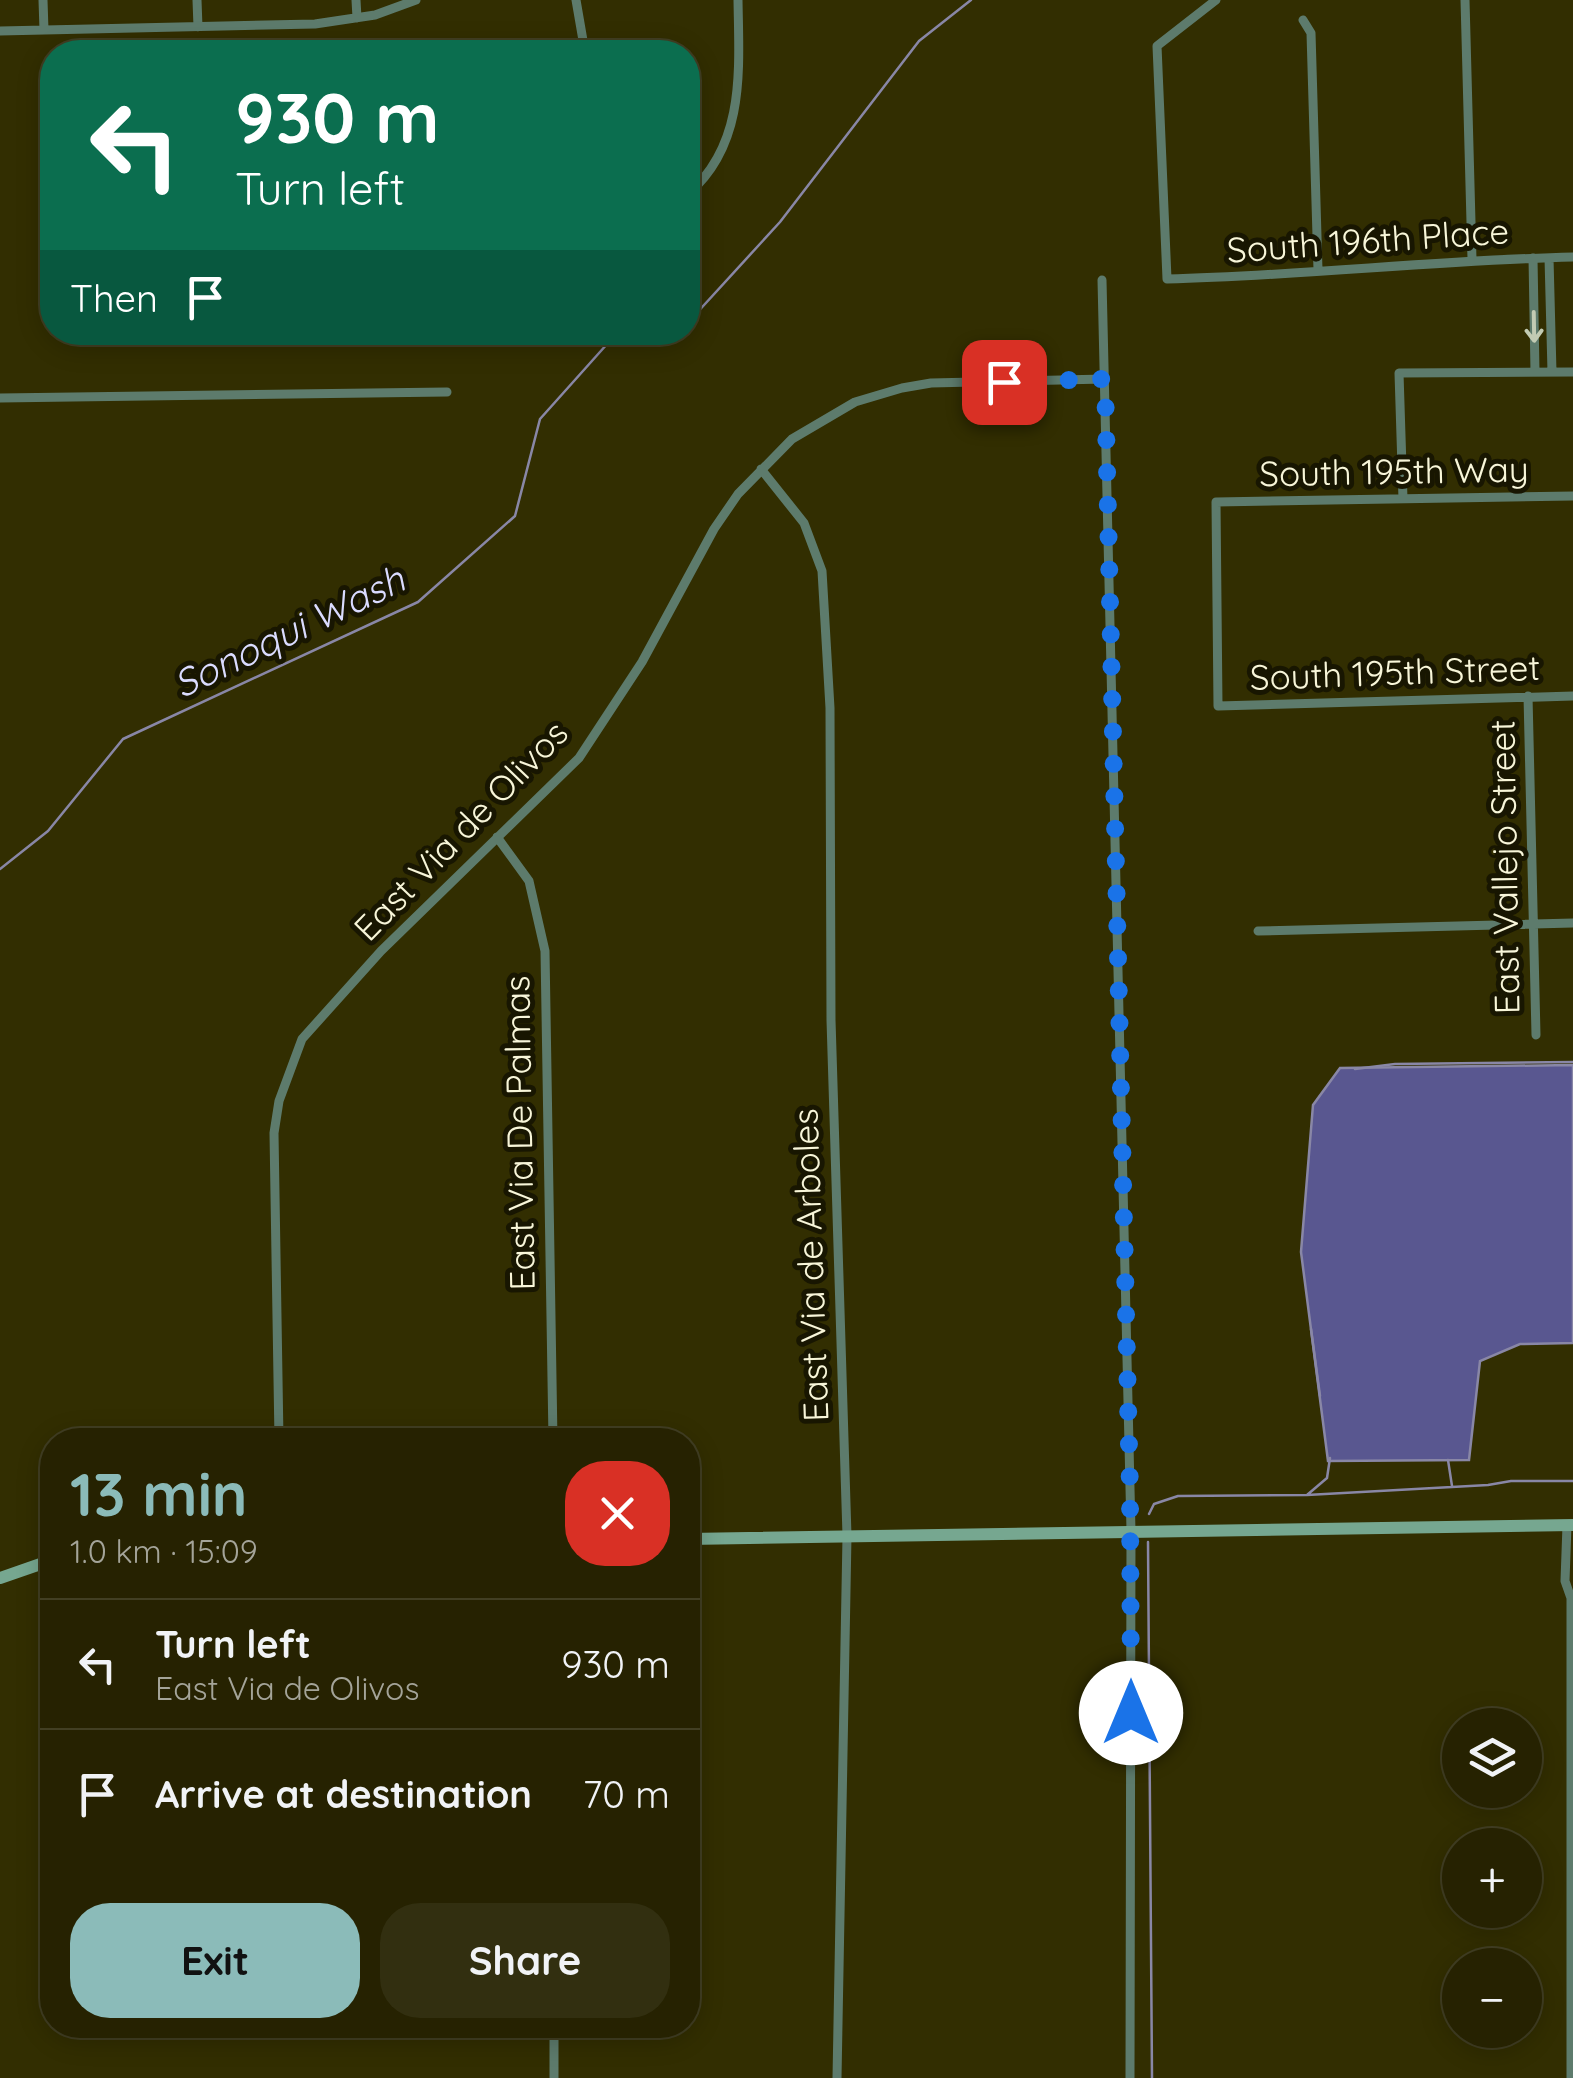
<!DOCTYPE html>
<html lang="en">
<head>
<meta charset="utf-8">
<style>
  :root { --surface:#262201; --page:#322f10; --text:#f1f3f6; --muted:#a4a499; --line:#423f23; --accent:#8bbbb9 }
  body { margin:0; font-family:Quicksand,sans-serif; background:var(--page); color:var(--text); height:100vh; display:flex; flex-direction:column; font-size:38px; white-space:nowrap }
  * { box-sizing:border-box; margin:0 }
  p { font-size:32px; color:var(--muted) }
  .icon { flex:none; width:55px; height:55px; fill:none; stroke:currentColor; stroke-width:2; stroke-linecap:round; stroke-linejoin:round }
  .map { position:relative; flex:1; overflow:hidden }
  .sheet { position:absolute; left:40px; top:1428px; width:660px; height:610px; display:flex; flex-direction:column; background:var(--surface); border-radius:40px; box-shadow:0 5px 25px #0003,0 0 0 2px var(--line) }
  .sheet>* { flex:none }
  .top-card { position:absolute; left:40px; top:40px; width:660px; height:305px; border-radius:40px; box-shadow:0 5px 25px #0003,0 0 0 2px var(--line); background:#0b6e4f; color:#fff; overflow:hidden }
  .controls { position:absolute; left:1442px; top:1708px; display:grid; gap:20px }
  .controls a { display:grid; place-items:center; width:100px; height:100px; border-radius:50%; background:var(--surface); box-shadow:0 5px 25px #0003,0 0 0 2px var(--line); font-size:50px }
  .pin { position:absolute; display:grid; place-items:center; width:85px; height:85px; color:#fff; margin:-42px; border-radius:20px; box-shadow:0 5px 15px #0006 }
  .me { position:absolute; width:110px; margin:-55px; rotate:0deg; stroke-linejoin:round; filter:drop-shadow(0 0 8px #0008) }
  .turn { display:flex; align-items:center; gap:35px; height:210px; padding:0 30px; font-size:45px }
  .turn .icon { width:130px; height:130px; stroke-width:2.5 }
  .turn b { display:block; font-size:70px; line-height:85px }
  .then { display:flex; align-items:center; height:95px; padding:0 30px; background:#0003; gap:20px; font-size:38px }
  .round { display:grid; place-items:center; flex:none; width:105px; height:105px; border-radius:40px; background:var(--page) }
  .summary { display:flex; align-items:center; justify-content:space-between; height:170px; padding:0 30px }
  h1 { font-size:60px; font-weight:700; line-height:75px; color:var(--accent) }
  .button { display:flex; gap:20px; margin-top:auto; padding:20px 30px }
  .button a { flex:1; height:115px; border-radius:40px; background:var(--accent); color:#111; font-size:40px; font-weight:700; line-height:115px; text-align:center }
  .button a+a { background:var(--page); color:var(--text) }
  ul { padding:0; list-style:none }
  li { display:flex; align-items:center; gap:30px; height:130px; padding:0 30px; border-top:2px solid var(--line) }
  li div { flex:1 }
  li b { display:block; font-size:38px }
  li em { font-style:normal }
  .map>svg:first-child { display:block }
  .water { fill:#595790; stroke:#8987a6; stroke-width:2.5 }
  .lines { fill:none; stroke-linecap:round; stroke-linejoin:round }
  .stream { stroke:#8987a6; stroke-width:2.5 }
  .street { stroke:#5d7b6c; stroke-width:9 }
  .secondary { stroke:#76a790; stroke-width:12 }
  .oneway { stroke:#c2cbb3 }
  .route { stroke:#1a73e8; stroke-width:18; stroke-dasharray:0 32.4 }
  .labels { text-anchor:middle; stroke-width:10; stroke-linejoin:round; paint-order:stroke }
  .street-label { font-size:35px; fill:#f8f6d9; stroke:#181601 }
  .water-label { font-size:38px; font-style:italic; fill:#dadbff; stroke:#181601 }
</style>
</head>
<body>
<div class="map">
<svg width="1573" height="2078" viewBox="0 0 1573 2078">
  <rect width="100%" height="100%" fill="#322e01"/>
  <path class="water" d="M1573,1065V1343L1520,1344L1480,1361L1469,1460L1328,1461L1301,1252L1313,1105L1340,1068Z"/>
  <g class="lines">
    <path class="stream" d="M688,318L694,316L780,222L919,41L971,0
      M0,869L48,831L123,739L418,602L515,516L540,419L608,343L642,332
      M1355,1069L1395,1064L1573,1062
      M1311,1329L1320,1396
      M1448,1460L1452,1486
      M1307,1495L1327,1478L1330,1458
      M1149,1514L1154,1504L1178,1496L1307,1495L1488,1485L1511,1481H1573
      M1148,1542L1152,2078"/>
    <path class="street" d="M43,0L44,30
      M197,0L198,27
      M356,0L357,18
      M576,0L585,52
      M1216,0L1157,46L1167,279C1302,276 1437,260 1573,257
      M1465,0L1472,259
      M1303,20L1311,33L1318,270
      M0,31L315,24L375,15L416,0
      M688,194C746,144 739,69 738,0
      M1533,258L1535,372
      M1549,258L1552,372
      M1102,280L1131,1531L1130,2078
      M0,398L447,392
      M761,469L804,523L822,571L830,708L831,1020L847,1536L837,2078
      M1573,496L1216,502L1218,706L1573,696
      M1403,499L1399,373L1573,372
      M1528,696L1536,1035
      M497,837L529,881L545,951L553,1440
      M1258,931L1573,923
      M279,1440L274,1133L279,1101L302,1039L381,951L579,758L642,662L714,529L738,494L792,439L855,402L902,388L931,383L1105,379
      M1567,1525L1565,1581L1571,1598V2078
      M554,2078V2025"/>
    <path class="secondary" d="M688,1539L1573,1525
      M0,1578L52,1560"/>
  </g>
  <defs><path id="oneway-shaft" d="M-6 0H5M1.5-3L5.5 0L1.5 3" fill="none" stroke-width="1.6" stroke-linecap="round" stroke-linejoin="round" transform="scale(2.5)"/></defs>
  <use class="oneway" href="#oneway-shaft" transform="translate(1534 327) rotate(89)"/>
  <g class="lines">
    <path class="route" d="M1004,382L1105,379L1130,1491L1131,1713"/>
  </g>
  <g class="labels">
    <g class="street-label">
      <text transform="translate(1368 241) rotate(-4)" y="12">South 196th Place</text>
      <text transform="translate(1394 472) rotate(-1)" y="12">South 195th Way</text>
      <text transform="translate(1395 673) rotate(-2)" y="12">South 195th Street</text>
      <text transform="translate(461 831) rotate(-46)" y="12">East Via de Olivos</text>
      <text transform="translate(1505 867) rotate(-91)" y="12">East Vallejo Street</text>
      <text transform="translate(520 1133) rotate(-91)" y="12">East Via De Palmas</text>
      <text transform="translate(811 1265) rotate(-92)" y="12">East Via de Arboles</text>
    </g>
    <g class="water-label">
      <text transform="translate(289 632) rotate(-26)" y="13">Sonoqui Wash</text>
    </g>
  </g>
</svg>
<div class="controls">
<a><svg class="icon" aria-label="layers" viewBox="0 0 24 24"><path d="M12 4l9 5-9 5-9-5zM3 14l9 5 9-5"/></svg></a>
<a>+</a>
<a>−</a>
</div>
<div class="pin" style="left:1004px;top:382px;background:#d93025"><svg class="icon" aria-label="arrive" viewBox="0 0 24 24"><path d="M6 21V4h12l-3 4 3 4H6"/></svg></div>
<svg class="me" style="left:1131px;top:1713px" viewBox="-20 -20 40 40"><circle r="19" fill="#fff"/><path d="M0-13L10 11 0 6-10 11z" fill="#1a73e8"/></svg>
<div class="top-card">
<div class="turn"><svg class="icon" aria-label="left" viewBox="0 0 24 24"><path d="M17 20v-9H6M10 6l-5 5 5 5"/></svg><div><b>930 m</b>Turn left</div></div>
<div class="then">Then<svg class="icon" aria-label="arrive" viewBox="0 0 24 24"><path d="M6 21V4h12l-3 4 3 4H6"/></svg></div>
</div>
<section class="sheet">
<div class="summary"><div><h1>13 min</h1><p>1.0 km · 15:09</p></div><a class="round" style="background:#d93025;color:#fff"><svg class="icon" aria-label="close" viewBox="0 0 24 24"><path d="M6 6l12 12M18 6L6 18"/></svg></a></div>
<ul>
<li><svg class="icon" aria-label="left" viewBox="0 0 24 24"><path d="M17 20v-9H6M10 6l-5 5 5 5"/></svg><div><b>Turn left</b><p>East Via de Olivos</p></div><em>930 m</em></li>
<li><svg class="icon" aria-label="arrive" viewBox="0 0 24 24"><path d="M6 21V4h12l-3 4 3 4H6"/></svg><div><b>Arrive at destination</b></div><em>70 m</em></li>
</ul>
<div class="button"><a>Exit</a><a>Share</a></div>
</section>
</div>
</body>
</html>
